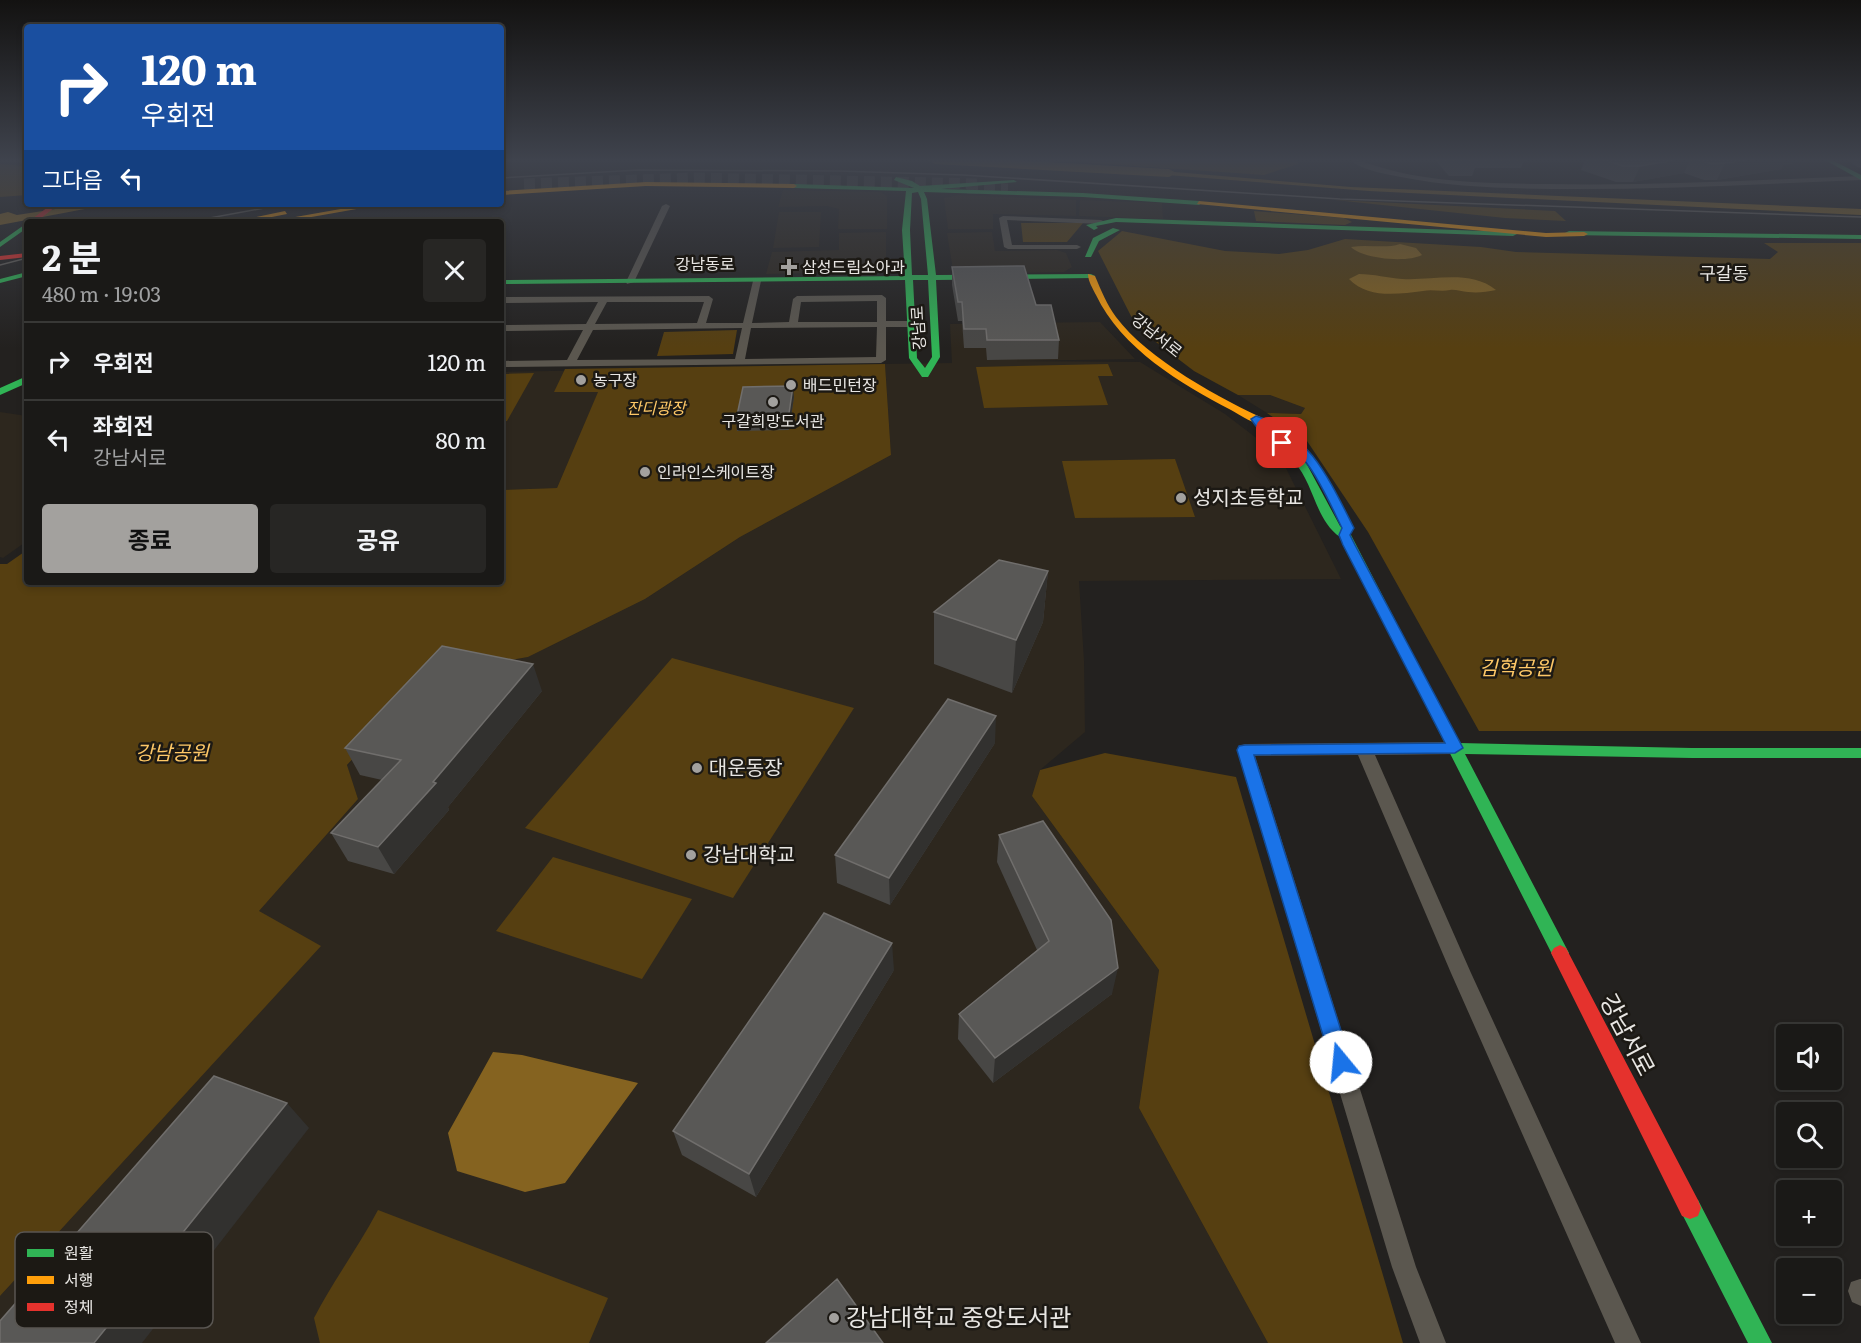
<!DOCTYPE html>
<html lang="ko">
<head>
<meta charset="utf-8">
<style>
  :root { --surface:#1a1917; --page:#272624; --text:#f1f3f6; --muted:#9fa0a1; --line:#383836; --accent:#a3a19e }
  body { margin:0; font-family:Literata,"Noto Sans KR",serif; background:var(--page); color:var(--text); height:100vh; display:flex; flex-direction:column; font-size:22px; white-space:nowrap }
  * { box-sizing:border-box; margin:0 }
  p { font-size:20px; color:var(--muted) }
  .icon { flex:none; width:33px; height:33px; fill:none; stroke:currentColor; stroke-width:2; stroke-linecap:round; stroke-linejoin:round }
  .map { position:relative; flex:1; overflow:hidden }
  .panel { position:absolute; left:24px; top:219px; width:480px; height:366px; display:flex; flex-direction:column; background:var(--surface); border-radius:6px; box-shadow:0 3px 9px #0003,0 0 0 2px var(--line) }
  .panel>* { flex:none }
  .top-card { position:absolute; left:24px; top:24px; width:480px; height:183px; border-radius:6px; box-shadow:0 3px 9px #0003,0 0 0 2px var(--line); background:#1a4fa0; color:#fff; overflow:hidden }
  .controls { position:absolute; left:1776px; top:1024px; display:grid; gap:12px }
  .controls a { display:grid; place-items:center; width:66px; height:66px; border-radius:6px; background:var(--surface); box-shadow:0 3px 9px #0003,0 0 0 2px var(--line); font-size:30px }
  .pin { position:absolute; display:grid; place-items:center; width:51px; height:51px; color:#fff; margin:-26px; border-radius:12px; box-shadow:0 3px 9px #0006 }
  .me { position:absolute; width:66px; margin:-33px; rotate:343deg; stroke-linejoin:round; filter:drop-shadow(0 0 4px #0008) }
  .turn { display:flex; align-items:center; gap:21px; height:126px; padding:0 18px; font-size:27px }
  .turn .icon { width:78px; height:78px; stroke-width:2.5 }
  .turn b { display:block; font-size:42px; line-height:51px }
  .then { display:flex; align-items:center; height:57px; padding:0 18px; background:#0003; gap:12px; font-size:22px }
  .round { display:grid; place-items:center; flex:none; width:63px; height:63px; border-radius:6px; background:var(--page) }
  .overview { display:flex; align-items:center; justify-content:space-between; height:102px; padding:0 18px }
  h1 { font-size:36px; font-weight:700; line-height:45px }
  .primary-button { display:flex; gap:12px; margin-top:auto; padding:12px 18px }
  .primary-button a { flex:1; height:69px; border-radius:6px; background:var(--accent); color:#111; font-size:24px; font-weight:700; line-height:69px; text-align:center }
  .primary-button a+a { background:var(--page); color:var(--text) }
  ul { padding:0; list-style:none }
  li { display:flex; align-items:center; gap:18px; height:78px; padding:0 18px; border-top:2px solid var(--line) }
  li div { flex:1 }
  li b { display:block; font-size:22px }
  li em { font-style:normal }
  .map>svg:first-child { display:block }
  .built { fill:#2d271e }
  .green { fill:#563f11 }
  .water { fill:#856320 }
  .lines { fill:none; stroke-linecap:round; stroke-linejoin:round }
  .river { fill:#856320; fill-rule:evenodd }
  .primary-tunnel { stroke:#413f3c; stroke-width:11; stroke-dasharray:11 6; stroke-linecap:butt }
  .street { fill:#5b574f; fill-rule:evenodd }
  .fast { fill:#30b455; fill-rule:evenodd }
  .slow { fill:#ff9f0a; fill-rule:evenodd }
  .jam { fill:#e5322d; fill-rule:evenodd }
  .tram { stroke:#64605a; stroke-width:1.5 }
  .wall { fill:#484745 }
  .shaded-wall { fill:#32312f }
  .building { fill:#595856; stroke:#706e6c; stroke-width:1.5 }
  .route { fill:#1a73e8; stroke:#114b97; stroke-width:1.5 }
  .poi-dot { fill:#a3a19e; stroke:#1c1914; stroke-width:2 }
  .labels { text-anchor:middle; stroke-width:5; stroke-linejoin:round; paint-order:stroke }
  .far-street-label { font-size:16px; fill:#e8e6e3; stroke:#1c1914 }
  .far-poi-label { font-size:16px; fill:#e8e6e3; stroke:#1c1914; text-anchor:start }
  .far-park-label { font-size:16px; font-style:italic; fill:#fec867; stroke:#1c1914 }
  .far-quarter-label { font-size:18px; fill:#e8e6e3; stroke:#1c1914 }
  .poi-label { font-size:20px; fill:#e8e6e3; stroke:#1c1914; text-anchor:start }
  .park-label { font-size:20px; font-style:italic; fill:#fec867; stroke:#1c1914 }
  .near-street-label { font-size:24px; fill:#e8e6e3; stroke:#1c1914 }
  .near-poi-label { font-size:24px; fill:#e8e6e3; stroke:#1c1914; text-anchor:start }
  .key { fill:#1c1914; stroke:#595652; stroke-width:1.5 }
  .key-label { font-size:16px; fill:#e8e6e3 }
</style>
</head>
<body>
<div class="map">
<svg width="1861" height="1343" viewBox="0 0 1861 1343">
  <rect width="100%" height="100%" fill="#23211f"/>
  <path class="built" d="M783,190L880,192L887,196V229H838L839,209L827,206L778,207Z
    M959,195L1076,200V216L993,214V229H948L944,198Z
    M1080,200L1162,203L1163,219L1079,216Z
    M779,212H821L819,247L773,248Z
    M886,232V269L876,272L766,274L772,252L839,250V233Z
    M992,232L995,251L1057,250L1066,253L1072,267L1064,272L962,274L953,270L947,233Z
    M1100,322L1135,359L1017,361L1140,362L1225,414L1280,456L1341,579L1079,581L1084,661L1085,732L1040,770L1032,796L1159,970L1139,1108L1268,1343H0V1296L320,946L258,912L358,799L347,766L433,674L528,657L645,599L740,537L891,455L885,364L952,363L950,324Z
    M608,370L557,488L501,490V372Z
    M1238,395H1270L1305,408L1301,414L1267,413Z
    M0,412L27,416V541L3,558L0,557Z"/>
  <path class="green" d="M1050,160H1298V164L1264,175Z
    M0,164L27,166V195L0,197Z
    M1335,200L1555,211L1566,221L1505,218Z
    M1254,211L1344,218L1352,222L1345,225L1256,221Z
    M1021,223H1083L1067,242H1023Z
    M1122,231L1225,251L1279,254L1308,250L1345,239L1481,247L1516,252L1770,259L1778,252L1764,243H1861V731H1479L1368,532L1307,441L1267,413L1301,414L1305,408L1270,395H1238L1194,371L1152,339L1131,316L1098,251Z
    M737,330L733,354L657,356L664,332Z
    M885,364L891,455L740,537L645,599L528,657L433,674L347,765L358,799L259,911L321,946L0,1296V564H7L27,550V582H501V490L557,488L598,392H554L565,369Z
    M1108,364L1113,376H1098L1108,405L984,408L976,367Z
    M534,373L507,421L501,422V374Z
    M1175,459L1195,517L1075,518L1062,461Z
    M672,658L854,708L733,898L525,828Z
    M1105,753L1236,777L1403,1343H1268L1139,1108L1159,970L1032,796L1040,770Z
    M553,857L692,899L642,979L496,931Z
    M378,1210L608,1298L589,1343H320L314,1318C333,1281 358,1248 378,1210Z"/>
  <path class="water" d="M947,160L1080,164L1351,187L1861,209V215L1369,191L1040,165Z
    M88,204H147L90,208L0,225V214L8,212L17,215Z
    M1400,244L1416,248L1422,255C1407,263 1363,259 1351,247C1368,244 1385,249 1400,244Z
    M1359,274C1374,274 1388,278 1402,279C1432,281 1470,269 1496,290C1486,292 1478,293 1468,292C1462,292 1455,289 1450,290C1441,292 1432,289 1423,291C1398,294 1368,299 1349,279Z
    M493,1052L522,1055L638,1083L565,1183L525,1192L457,1171L448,1133Z"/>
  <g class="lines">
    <path class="river" d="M928,160H1005L1169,169L1176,173L1169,177L935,164Z"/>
    <path class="primary-tunnel" d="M524,184L695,178L981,184
      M967,188L1008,189"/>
    <path class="street" d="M1350,160H1359C1418,183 1483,183 1547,184C1652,186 1756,180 1861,176V180C1758,184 1654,190 1551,189C1501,188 1450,187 1401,177C1385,174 1362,170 1350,160Z
      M666,204L670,206L634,282L627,284L626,282L662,206Z
      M1003,216L1101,220L1105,222L1101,224L1007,220L1012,245H1077L1081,247L1077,249H1008L1004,247L999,218Z
      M757,278L761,281L752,323L789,322L793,299L797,296L882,295L886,298V321H911L916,324L911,327H886V360L881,363L501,367V361L567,360L583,330L501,331V325L586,324L598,302L501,303V297L709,296L713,299L706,323H743L753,281ZM877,301V322H798L801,302ZM607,302H704L697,323L595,324ZM877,327L876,357L745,359L751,328ZM742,328L735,359L577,360L593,330Z
      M1455,742L1461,744L1463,748L1461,752L1455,754L1375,755L1471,973L1641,1343H1615L1451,973L1358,755L1255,756L1416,1267L1446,1343H1420L1392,1267L1237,750L1239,746L1245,744Z
      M1860,1279H1861V1306L1852,1302L1848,1291L1851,1282Z"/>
    <path class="fast" d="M1825,160H1832L1861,175V180Z
      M896,177L912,181L920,186L1014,180L1017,182L941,189L1083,193L1199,201L1202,203L1199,205L1083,197L924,192L927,199L936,275L1091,274L1095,276L1091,278L936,280L940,357L928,377H922L909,358L905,280L501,284V280L905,276L902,230L906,191L794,188L791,186L794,184L914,188L894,180ZM918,192L921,199L928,275H912L910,230L912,193ZM913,280H928L932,357L925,368L917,358Z
      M1116,218L1513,232L1517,234L1513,236L1116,222L1096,226L1098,228L1094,230L1086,225Z
      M27,223V228L0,247V242Z
      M1113,228L1120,230L1099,241L1091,257H1085L1093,238Z
      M1569,231L1861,235V239L1566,235L1565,233Z
      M27,272V276L0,283V279Z
      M27,376V383L0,395V388Z
      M1256,416L1259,417L1266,426L1304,459L1340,526L1351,535L1459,743L1692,748H1861V758H1692L1465,754L1569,953L1566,958L1560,961L1554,958L1340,537C1315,520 1314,483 1294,462C1281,446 1263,437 1251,419Z
      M1690,1197L1698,1200L1772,1343H1748L1679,1208L1682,1200Z"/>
    <path class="slow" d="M646,182L794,184L797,186L794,188L646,186L501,195V191Z
      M1199,201L1546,233L1584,232L1588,234L1584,236L1546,237L1197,204Z
      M369,204H385L283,222H267Z
      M285,211L287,214L247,222H232Z
      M1088,274L1095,276C1101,290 1107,305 1116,317C1147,359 1222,400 1269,421V425C1257,427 1242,416 1231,410C1181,384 1121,348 1096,295C1093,289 1088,281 1088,274Z"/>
    <path class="jam" d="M52,204H59L36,222H28Z
      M27,253V257L0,260V256Z
      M1560,945L1566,948L1698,1200L1701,1208L1698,1216L1690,1219L1682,1216L1551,953L1554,948Z"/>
    <path class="tram" d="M501,178L638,170L839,171L963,175L1340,199L1861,217
      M188,222L286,204
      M0,265L27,258"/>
  </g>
  <path class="wall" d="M1435,160H1524L1521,168H1475L1472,176H1449Z
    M1585,160H1812L1783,165L1781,169L1717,180H1704L1684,173L1633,182H1616L1581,170Z
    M1848,160H1861V168L1857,167Z
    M952,267L1036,305L1059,340L1058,359L987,360L986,348H964L962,321H958L952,285Z
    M794,397L789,430L737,431L736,420Z
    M1048,571L1043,622L1012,693L934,664V612Z
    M542,691L448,807L449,810L394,874L348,861L331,833L382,780L360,775L345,748Z
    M995,743L890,905L837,883L835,855Z
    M999,835L1112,994L993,1083L958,1039L959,1014L1037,950L997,862Z
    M894,970L756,1197L682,1155L673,1131Z"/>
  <path class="shaded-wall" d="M1675,160H1690L1684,173L1633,182L1640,166Z
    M1746,160H1812L1783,165L1781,169L1717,180L1725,163Z
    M793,386L794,397L789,430L788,420Z
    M1048,571L1043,622L1012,693L1016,640Z
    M533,664L542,691L448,807L449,810L394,874L378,847Z
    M996,716L995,743L890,905L889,878Z
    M892,943L894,970L756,1197L749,1174Z
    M1118,968L1112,994L993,1083L995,1058Z
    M287,1103L309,1128L142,1343H94Z"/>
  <path class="building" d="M1605,160H1675L1640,166H1623Z
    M1699,160H1746L1725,163L1712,164Z
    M1024,266L1036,305H1051L1059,340H987L986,329H964L962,302H958L952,267Z
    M793,386L788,420H736L743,387Z
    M999,560L1048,571L1016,640L934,612Z
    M442,646L533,664L433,782L436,783L378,847L331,833L401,760L345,748Z
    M948,699L996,716L889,878L835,855Z
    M1043,821L1111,920L1118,968L995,1058L959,1014L1049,941L999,835Z
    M824,913L892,943L749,1174L673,1131Z
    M214,1076L287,1103L94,1343H0V1321Z
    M837,1279L883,1343H766Z"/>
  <linearGradient id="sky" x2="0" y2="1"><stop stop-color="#131211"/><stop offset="0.46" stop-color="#3f434d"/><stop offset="1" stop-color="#3f434d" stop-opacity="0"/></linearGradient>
  <rect width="1861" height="348" fill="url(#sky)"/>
  <path class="route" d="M1256,416C1309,431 1331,483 1354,528L1350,535L1355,545L1463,748L1455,753L1254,755L1351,1062L1348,1069L1341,1072L1334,1069L1331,1062L1237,750L1239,746L1245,745L1445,743L1343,545L1339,535L1342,528C1321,485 1310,456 1269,427L1266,426L1286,441V446C1272,447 1258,430 1251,419Z"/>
  <g class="poi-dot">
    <path d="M786 258h6v6h6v6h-6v6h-6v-6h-6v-6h6z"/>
    <circle cx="581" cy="380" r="6"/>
    <circle cx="791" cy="385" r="6"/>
    <circle cx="773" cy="402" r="6"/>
    <circle cx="645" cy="472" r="6"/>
    <circle cx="1181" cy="498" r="6"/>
    <circle cx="697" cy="768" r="6"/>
    <circle cx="691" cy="855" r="6"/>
    <circle cx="834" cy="1318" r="6"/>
  </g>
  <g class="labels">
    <g class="far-street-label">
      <text x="705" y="270">강남동로</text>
      <text transform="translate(918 328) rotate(-93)" y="6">강남로</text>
      <text transform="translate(1157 335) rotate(39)" y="6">강남서로</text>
    </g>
    <g class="far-poi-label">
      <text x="802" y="273">삼성드림소아과</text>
      <text x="593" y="386">농구장</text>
      <text x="803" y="391">배드민턴장</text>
      <text x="773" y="427" text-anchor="middle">구갈희망도서관</text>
      <text x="657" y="478">인라인스케이트장</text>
    </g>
    <g class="far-park-label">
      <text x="656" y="414">잔디광장</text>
    </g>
    <g class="far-quarter-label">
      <text x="1724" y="280">구갈동</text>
    </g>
    <g class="poi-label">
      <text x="1193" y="505">성지초등학교</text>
      <text x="709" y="775">대운동장</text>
      <text x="703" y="862">강남대학교</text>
    </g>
    <g class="park-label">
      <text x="1516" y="675">김혁공원</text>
      <text x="172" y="760">강남공원</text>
    </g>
    <g class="near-street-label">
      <text transform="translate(1627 1035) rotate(62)" y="8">강남서로</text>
    </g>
    <g class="near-poi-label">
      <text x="846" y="1326">강남대학교 중앙도서관</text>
    </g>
  </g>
  <rect x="15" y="1232" width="198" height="96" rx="9" class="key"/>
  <rect x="27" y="1249" width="27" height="8" fill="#30b455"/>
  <rect x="27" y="1276" width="27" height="8" fill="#ff9f0a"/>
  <rect x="27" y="1303" width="27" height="8" fill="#e5322d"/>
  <g class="key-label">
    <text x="64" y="1259">원활</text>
    <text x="64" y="1286">서행</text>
    <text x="64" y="1313">정체</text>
  </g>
</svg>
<div class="controls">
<a><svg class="icon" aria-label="sound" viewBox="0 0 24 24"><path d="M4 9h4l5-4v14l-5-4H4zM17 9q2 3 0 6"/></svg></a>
<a><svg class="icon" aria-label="search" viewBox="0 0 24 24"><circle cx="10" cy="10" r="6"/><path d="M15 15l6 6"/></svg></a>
<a>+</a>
<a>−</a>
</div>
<div class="pin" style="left:1282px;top:443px;background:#d93025"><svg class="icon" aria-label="arrive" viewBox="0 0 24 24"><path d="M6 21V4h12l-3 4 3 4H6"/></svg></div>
<svg class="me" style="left:1341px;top:1062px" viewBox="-20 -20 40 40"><circle r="19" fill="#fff"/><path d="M0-13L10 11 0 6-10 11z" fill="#1a73e8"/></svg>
<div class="top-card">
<div class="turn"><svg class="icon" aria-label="right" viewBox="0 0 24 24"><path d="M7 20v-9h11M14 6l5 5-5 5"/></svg><div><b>120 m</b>우회전</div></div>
<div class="then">그다음<svg class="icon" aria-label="left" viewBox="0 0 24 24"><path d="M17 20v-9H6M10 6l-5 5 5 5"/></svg></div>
</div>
<section class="panel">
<div class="overview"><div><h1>2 분</h1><p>480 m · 19:03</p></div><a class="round"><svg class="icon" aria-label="close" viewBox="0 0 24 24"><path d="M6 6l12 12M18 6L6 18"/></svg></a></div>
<ul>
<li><svg class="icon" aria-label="right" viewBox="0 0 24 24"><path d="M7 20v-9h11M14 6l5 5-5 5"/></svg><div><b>우회전</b></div><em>120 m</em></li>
<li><svg class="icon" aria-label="left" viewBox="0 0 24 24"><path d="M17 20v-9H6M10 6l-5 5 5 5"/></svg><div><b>좌회전</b><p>강남서로</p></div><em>80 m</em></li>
</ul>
<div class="primary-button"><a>종료</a><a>공유</a></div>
</section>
</div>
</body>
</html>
